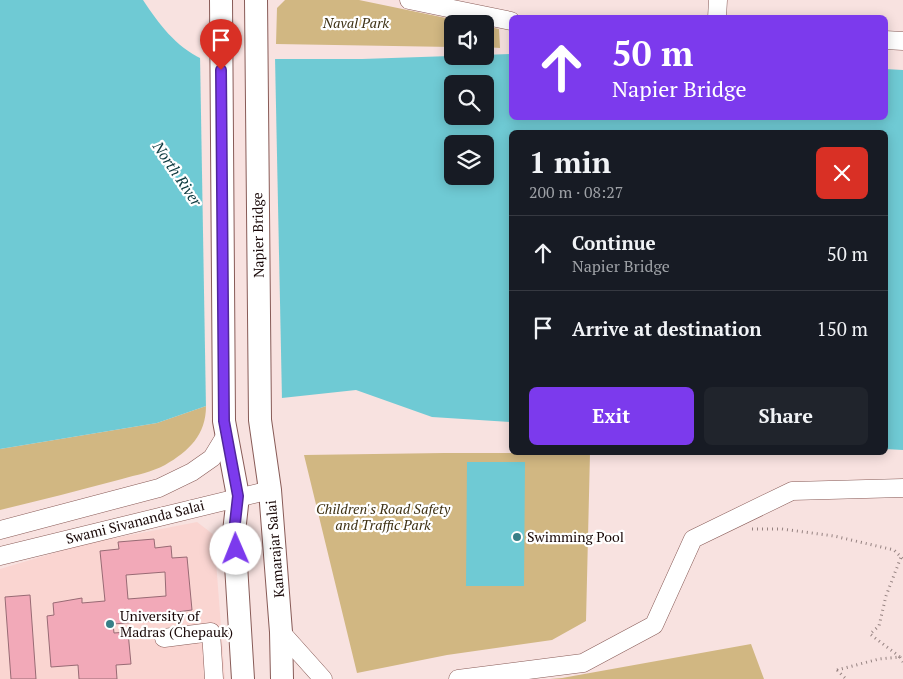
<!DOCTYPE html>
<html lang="en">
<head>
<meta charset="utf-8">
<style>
  :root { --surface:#171b24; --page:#20242c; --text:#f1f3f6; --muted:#9ea1a6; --line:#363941; --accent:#7c3aed }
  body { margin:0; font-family:"PT Serif",serif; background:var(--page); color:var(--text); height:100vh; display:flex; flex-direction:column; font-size:19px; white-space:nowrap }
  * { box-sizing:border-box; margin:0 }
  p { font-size:16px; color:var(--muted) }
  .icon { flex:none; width:28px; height:28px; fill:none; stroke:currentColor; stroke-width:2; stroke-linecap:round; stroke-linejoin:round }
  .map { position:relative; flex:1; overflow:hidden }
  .drawer { position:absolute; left:509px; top:130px; width:379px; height:325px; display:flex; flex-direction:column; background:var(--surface); border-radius:8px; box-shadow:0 2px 12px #0003 }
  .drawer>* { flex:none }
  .guide { position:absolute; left:509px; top:15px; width:379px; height:105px; border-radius:8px; box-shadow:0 2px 12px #0003; background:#7c3aed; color:#fff; overflow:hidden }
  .controls { position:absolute; left:444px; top:15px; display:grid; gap:10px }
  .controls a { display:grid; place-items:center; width:50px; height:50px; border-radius:8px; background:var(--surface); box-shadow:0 2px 12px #0003; font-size:25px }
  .pin { position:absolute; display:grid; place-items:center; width:42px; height:42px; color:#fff; margin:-51px -21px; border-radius:50% 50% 50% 0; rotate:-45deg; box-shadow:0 0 5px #0007 }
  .pin .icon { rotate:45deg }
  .me { position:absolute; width:55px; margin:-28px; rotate:359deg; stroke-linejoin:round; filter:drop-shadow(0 0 4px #0008) }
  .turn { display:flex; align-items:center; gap:18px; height:105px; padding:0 20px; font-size:22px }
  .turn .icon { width:65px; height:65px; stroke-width:2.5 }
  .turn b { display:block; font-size:35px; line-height:42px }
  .round { display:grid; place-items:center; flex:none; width:52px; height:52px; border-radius:8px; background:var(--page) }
  .overview { display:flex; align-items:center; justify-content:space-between; height:85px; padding:0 20px }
  h1 { font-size:30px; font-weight:700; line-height:38px }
  .primary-button { display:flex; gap:10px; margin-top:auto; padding:10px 20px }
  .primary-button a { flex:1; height:58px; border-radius:8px; background:var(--accent); color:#fff; font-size:20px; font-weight:700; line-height:58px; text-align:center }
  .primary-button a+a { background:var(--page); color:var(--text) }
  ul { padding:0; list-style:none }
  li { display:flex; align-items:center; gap:15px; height:75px; padding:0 20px; border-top:1px solid var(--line) }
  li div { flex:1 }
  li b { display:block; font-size:19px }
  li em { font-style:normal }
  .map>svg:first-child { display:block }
  .built { fill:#fad5d1 }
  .green { fill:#d1b782 }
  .water { fill:#6fcad4; fill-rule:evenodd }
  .pier { fill:#f8e2e0 }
  .building { fill:#f2a9b8; stroke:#986a74; fill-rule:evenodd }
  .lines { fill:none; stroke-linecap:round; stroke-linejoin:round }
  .minor-casing { stroke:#885b57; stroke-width:19 }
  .major-casing { stroke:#885b57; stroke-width:24 }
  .path { stroke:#958280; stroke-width:3; stroke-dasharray:1 4; stroke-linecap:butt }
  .minor { stroke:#fff; stroke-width:18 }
  .major { stroke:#fff; stroke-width:22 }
  .route-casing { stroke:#51269a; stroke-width:12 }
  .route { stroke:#7c3aed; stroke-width:9 }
  .poi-dot { fill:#377f87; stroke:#fff; stroke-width:2 }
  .labels { text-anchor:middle; stroke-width:4.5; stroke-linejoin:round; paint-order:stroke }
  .park-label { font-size:14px; font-style:italic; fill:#3e3114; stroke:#fff }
  .street-label { font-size:14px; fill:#190807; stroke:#fff }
  .poi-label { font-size:14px; fill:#190807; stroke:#fff; text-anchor:start }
  .water-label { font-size:15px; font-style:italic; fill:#0b383d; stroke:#fff }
</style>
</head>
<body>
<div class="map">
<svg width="903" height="679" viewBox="0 0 903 679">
  <rect width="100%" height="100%" fill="#f8e2e0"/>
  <path class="built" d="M197,522L214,535L225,679H0V569L84,544Z"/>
  <path class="green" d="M285,0H359L475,24H452V47L276,44L277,8Z
    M485,26L499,29L500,48L485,47Z
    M206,406C206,435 189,451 165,465C152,472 136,475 122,479C81,490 41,500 0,510V449L157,423Z
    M444,453H590L586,621L552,640L447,655L357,673L304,455Z
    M751,644L764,679H550L562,678Z"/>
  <path class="water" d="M0,0H143C159,24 175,46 202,59H362L511,54V118H885V69L903,70V450L885,449V132H511V422L432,417L356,390L206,406L157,423L0,449ZM452,84H485V116H452ZM452,144H485V176H452Z
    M467,462H525L524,586H466Z"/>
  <path class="pier" d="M200,55L275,57L282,400L206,409Z"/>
  <path class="building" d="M154,539L155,548L171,546L172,558L187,557L192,610L177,612L178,619L113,624L114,633L128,632L131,664L116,665L117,679H79L78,665L51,667L47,616L54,615L53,603L82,598V603L105,601L100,551L119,549L118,542ZM165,572L166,596L128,599L126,575Z
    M30,595L36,679H11L5,597Z"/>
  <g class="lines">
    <defs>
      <path id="minor" d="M409,0L511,21
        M717,18L718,0
        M885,40L903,41
        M0,530L159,488L192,472L212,458L226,435
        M0,556L270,490
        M281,632L323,679
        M164,638L211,632L214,679
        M458,679L583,663L654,625L693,539L792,491L903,488"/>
      <path id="major" d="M221,0L224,421L238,496L234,532L243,679
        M256,0L260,420L270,490L281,632L282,679"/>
    </defs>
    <use href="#minor" class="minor-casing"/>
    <use href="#major" class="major-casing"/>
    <path class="path" d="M752,529H782L834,536L894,550L903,559
      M900,657L903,662
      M837,670L879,659L900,657L870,634L879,626L886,596L901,557
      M837,670L846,679"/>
    <use href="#minor" class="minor"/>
    <use href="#major" class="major"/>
  </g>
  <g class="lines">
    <defs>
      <path id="route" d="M221,70L224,421L238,496L234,532L236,549"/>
    </defs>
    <use href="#route" class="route-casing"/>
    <use href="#route" class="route"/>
  </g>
  <g class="poi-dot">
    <circle cx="517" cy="537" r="5"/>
    <circle cx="110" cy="624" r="5"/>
  </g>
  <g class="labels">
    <g class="park-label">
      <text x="356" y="28">Naval Park</text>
      <text x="383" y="514">Children's Road Safety<tspan x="383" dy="16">and Traffic Park</tspan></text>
    </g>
    <g class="street-label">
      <text transform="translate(258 235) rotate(-91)" y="5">Napier Bridge</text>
      <text transform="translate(135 522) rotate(-14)" y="5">Swami Sivananda Salai</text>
      <text transform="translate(275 549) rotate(-95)" y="5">Kamarajar Salai</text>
    </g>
    <g class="poi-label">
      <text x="527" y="542">Swimming Pool</text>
      <text x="120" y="621">University of<tspan x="120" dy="16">Madras (Chepauk)</tspan></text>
    </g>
    <g class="water-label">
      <text transform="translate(177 174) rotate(56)" y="5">North River</text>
    </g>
  </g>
</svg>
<div class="controls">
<a><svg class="icon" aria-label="sound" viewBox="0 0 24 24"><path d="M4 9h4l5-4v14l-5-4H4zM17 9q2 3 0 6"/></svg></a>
<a><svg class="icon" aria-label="search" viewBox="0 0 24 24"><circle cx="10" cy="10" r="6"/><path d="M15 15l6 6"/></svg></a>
<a><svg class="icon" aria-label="layers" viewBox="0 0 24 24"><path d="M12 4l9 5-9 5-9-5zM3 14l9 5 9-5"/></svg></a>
</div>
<div class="pin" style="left:221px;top:70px;background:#d93025"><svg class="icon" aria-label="arrive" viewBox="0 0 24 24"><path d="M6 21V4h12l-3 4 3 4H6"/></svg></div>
<svg class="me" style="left:236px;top:549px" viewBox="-20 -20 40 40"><circle r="19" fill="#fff"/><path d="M0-13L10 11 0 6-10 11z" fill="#7c3aed"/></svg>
<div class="guide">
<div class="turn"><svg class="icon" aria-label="ahead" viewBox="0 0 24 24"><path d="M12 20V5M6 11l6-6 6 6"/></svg><div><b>50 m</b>Napier Bridge</div></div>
</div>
<section class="drawer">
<div class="overview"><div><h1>1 min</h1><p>200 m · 08:27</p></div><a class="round" style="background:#d93025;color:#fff"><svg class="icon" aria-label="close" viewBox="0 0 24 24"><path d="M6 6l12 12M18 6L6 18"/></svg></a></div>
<ul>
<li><svg class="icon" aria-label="ahead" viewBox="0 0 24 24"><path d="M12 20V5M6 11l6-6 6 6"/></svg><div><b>Continue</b><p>Napier Bridge</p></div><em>50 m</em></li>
<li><svg class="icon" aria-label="arrive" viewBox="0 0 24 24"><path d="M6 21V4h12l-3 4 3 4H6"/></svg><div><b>Arrive at destination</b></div><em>150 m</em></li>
</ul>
<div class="primary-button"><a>Exit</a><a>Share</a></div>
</section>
</div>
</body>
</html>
